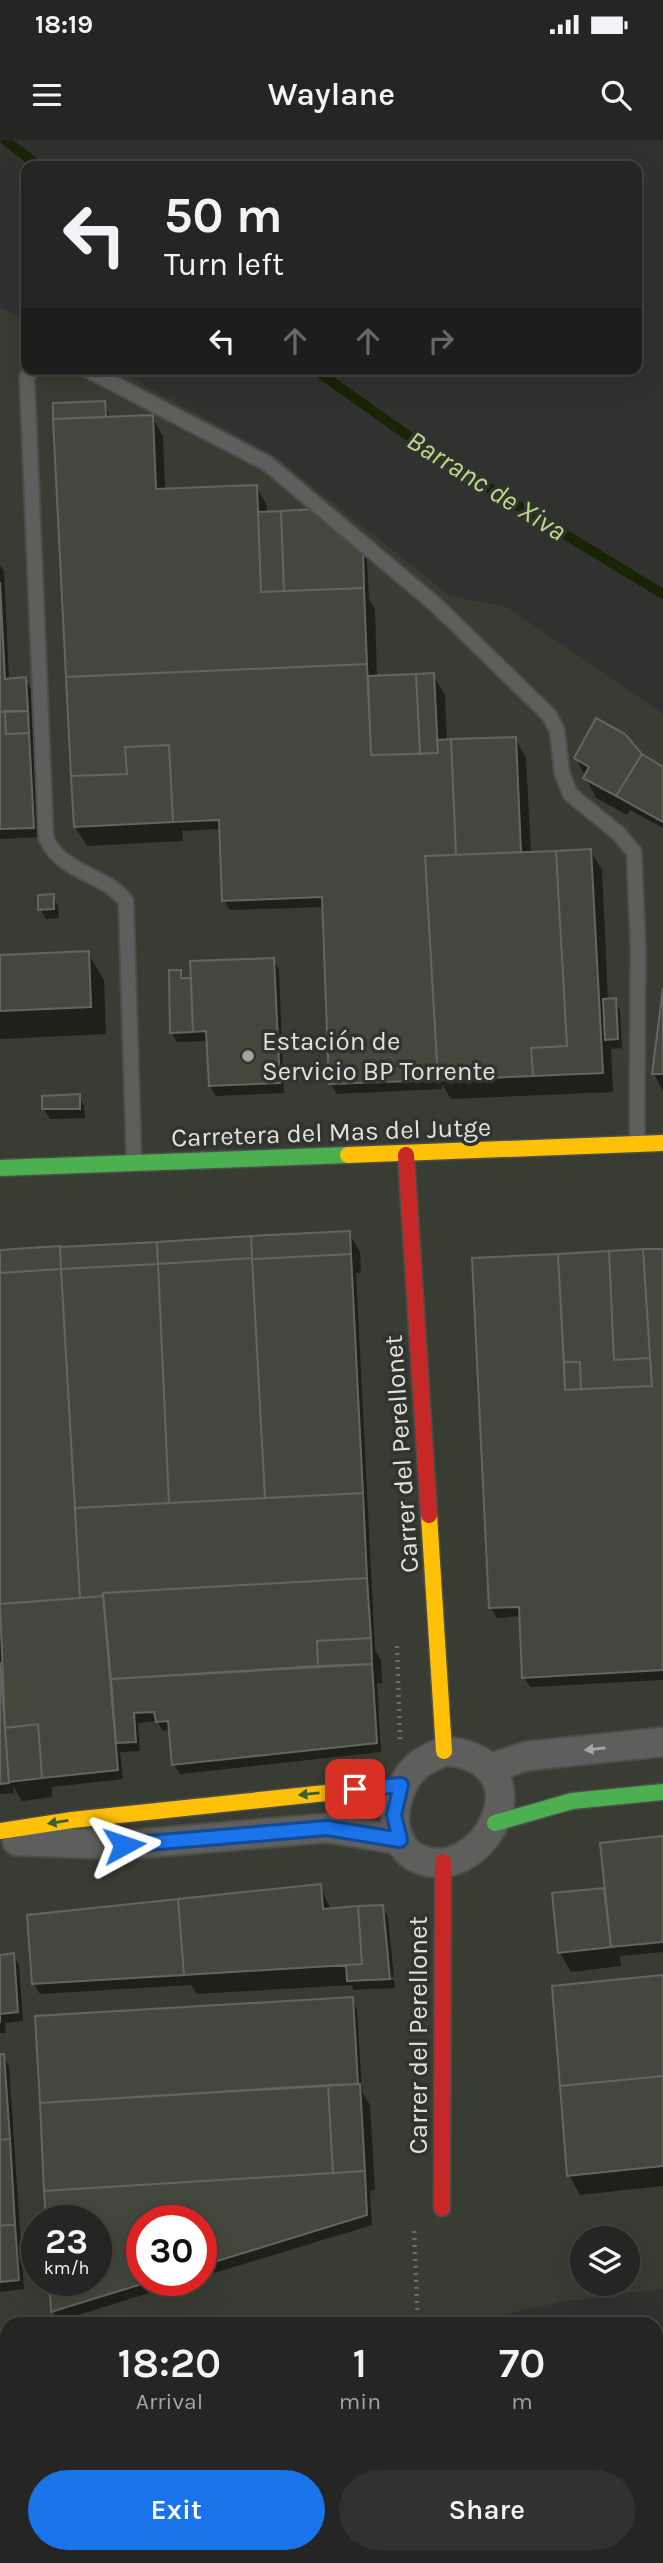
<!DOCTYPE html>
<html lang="en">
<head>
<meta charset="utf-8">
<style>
  :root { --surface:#252623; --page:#313230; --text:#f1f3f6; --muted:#a3a5a6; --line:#424341; --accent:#1a73e8 }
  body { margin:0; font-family:Karla,sans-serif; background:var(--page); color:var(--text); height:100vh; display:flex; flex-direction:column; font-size:26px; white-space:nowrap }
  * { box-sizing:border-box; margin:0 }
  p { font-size:23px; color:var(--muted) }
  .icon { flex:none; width:38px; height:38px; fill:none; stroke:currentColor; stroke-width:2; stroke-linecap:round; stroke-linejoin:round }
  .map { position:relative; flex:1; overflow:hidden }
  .sheet { position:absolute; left:0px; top:2177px; width:663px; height:247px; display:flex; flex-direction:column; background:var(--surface); border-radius:21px 21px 0 0; box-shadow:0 7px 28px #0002,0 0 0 2px var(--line) }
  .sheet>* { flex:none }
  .banner { position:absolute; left:21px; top:21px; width:621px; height:214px; border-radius:14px; box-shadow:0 7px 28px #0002,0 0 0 2px var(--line); background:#252623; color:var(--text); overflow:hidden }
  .controls { position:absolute; left:570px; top:2086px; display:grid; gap:14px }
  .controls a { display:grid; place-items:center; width:70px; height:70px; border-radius:50%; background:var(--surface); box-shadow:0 7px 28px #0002,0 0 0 2px var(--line); font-size:35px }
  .speed { position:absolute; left:21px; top:2065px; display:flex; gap:14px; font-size:35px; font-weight:700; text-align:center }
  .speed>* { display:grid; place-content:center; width:91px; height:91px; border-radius:50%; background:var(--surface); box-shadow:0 7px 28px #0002,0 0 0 2px var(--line); line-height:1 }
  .speed small { font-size:18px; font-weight:400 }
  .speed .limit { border:10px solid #d22; background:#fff; color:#111 }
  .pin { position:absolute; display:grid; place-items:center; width:60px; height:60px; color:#fff; margin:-30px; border-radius:14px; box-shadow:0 4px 10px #0006 }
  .me { position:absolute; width:77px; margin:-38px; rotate:85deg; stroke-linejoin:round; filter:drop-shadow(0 0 5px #0008) }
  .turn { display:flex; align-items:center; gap:24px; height:147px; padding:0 28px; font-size:32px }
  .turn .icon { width:91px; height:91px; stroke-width:2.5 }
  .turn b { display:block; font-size:49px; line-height:60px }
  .lanes { display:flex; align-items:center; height:66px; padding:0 28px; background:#0003; justify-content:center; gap:35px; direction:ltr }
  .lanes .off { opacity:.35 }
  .eta { display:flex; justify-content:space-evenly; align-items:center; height:119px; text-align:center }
  .eta b { font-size:42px; font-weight:600; line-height:49px }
  .cta { display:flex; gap:14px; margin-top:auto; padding:14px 28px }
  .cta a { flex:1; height:80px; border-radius:42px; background:var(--accent); color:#fff; font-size:28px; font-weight:600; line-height:80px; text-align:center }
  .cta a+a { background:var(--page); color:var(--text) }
  .status { display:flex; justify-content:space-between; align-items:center; height:49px; padding:0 35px; background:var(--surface); direction:ltr }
  .status svg { height:19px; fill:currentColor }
  header { display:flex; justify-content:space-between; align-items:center; height:91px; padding:0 28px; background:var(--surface); font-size:32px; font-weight:600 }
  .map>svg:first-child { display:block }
  .built { fill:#393c32; fill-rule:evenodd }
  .shadow { fill:#0007 }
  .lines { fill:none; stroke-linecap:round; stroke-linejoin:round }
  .stream { stroke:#192404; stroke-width:10 }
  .building { fill:#43473c; stroke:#646562; stroke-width:2 }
  .lane-casing { stroke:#4d4e4b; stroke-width:18 }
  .street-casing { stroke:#4d4e4b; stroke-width:32 }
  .fast-casing { stroke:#4d4e4b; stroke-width:19 }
  .slow-casing { stroke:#4d4e4b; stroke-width:19 }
  .jam-casing { stroke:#4d4e4b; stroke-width:19 }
  .path { stroke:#6c6d6a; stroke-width:4.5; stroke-dasharray:2 5; stroke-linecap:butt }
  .lane { stroke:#5e5f5c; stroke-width:14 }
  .street { stroke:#5e5f5c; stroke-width:28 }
  .fast { stroke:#4caf50; stroke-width:16 }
  .slow { stroke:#ffc107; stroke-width:16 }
  .jam { stroke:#c62828; stroke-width:16 }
  .oneway { fill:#a6a6a3 }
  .oneway2 { fill:#3a5e3a }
  .route-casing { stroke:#114b97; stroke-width:18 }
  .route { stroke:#1a73e8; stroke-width:12 }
  .poi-dot { fill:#a3a4a0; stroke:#31332e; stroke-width:2.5 }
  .labels { text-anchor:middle; stroke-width:7; stroke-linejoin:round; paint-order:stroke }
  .poi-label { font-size:26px; fill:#e0e1dd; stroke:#31332e; text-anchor:start }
  .street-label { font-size:26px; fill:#e0e1dd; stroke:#31332e }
  .water-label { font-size:28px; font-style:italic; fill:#bbd888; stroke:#31332e }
</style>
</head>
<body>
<div class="status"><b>18:19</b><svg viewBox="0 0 49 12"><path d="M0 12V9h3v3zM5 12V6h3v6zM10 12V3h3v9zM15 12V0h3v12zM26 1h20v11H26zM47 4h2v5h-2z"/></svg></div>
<header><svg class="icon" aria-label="menu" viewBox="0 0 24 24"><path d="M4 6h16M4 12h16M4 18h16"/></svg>Waylane<svg class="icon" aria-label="search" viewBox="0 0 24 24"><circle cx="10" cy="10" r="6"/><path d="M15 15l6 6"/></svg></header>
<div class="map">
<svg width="663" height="2423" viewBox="0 0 663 2423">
  <rect width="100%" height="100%" fill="#31322f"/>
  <path class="built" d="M0,167L26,181V229H115L275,316L450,456L507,467L663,574V2149L560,2162L463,2184H7V2328L0,2330ZM37,2081H96V2140H37ZM142,2081H201V2140H142ZM583,2098H628V2144H583Z"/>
  <path class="shadow" d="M104,263L110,278L152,277L163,296L165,350L256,346L267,366V373L361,409L367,419L369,459L375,469L377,538L433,535L445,555L447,601L515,598L526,618L531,713L590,710L602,730L608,860H615L620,870L622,908L611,909L613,952L451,959L442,944V949L337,954L331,944L324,767L230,770L224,761L222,689L182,691L183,701L87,706L75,687Z
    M0,425L4,431L9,540L25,539L31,549L33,582L38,592L39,612H34L39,697L0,699Z
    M641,616L663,629V688L630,670L627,675L596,658L576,618Z
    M53,756L58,766L59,778L46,779L40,769Z
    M88,813L104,840L106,894L0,899V817Z
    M273,820L279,830L284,953L216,956L210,946L208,901L177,902L171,892L180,831L185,840Z
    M663,861V951L654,934Z
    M79,956L84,966L85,978L50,979L44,969Z
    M349,1093L360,1112L361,1133H356L375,1510L381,1520L382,1543H377L381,1612L180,1634L174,1625L170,1590L163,1591L157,1581L138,1583L140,1611L120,1612L123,1639L52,1647V1657L22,1661L13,1646L14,1653L0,1654V1112Z
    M663,1111V1540L530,1547L524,1537L522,1476L497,1478L491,1468L474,1120Z
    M663,1698V1812L620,1816L621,1826L571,1832L560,1813L603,1749L607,1757Z
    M320,1746L331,1770L382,1767L388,1777L394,1837L372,1838V1841L394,1840L395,1848L354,1850L351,1845L197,1854L191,1845L40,1854L34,1844Z
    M13,1815L19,1825L23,1881L5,1883L6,1893H0V1817Z
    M663,1837V2046L580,2055L569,2035Z
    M352,1859L357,1869L362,1952L370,1965L375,2050L370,2051L372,2085L201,2137V2081H142V2140H191L59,2181L53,2171L96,2140V2081Z
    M0,1916H3L9,1926L24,2149L0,2152Z
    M656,2388L663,2389V2423H617L626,2420L627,2417H656Z
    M536,2417H611L610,2423H535Z"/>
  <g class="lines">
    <path class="stream" d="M5,0L39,26
      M314,229L441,319L663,454
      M656,2211L663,2209
      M0,2414L7,2411"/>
  </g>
  <path class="building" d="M105,261L106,277L53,279V263Z
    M153,275L156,349L257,345L261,452L364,448L367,524L66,537L53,279Z
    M316,369L363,408L364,448L284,451L281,371Z
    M281,371L284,451L261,452L258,372Z
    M0,442L5,539L26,537L28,571L0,572Z
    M367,524L371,615L438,613L437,600L451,599L456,715L425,716L438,940L329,944L322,757L222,761L219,680L173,682L169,605L125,607L127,634L71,636L66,537Z
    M434,533L438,613L420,614L416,534Z
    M416,534L420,614L371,615L368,536Z
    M5,571H28L29,593L6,594Z
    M5,571L6,594L29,593L34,688L0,689V572Z
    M596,578L625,594L642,614L616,656L583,638L589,627L574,618Z
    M516,597L521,712L456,715L451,599Z
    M169,605L173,682L74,687L71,636L127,634L125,607Z
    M642,614L663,627V682L616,656Z
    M591,709L603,933L533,936L531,908L567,906L556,711Z
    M556,711L567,906L531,908L533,936L438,940L425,716Z
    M54,754V769L38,770V755Z
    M89,811L91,867L0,871V815Z
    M274,818L280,943L209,946L206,891L193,892L190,821Z
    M169,830H181V838H191L193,892L170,893Z
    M663,848V934H652Z
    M616,858L618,899L605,900L603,859Z
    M80,954V969H42V956Z
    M350,1091L351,1114L252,1119L251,1096Z
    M251,1096L252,1118L158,1124L157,1102Z
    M157,1102L158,1124L61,1129L60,1107Z
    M60,1106L61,1129L0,1133V1110Z
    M643,1109H663V1530L522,1538L519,1467L489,1468L472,1118L558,1114L565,1250L652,1246Z
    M643,1109L650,1218L614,1220L609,1111Z
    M609,1111L614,1220L650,1218L652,1246L581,1249L580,1222H564L558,1114Z
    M351,1114L363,1353L265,1358L252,1119Z
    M252,1118L265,1358L169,1363L158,1124Z
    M158,1124L169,1363L75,1368L61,1129Z
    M61,1129L80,1458L0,1464V1133Z
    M564,1222H580L581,1249L565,1250Z
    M363,1353L367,1438L103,1453V1456L80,1458L75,1368Z
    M367,1438L371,1498L317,1501L318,1526L111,1539L103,1453Z
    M103,1456L118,1630L42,1638L38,1584L5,1588L0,1464Z
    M371,1498L372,1524L318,1526L317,1501Z
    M0,1522L9,1643L0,1644Z
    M372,1524L377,1603L172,1625L168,1581L156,1582L154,1572L134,1573L136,1602L116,1603L111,1539Z
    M38,1584L42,1638L9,1642L5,1588Z
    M663,1696V1802L611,1807L600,1703Z
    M321,1744L323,1769L358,1766L362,1824L184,1835L178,1759Z
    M604,1748L611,1807L558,1813L552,1753Z
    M178,1759L184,1835L32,1844L27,1775Z
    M383,1765L390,1839L347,1841L346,1825L362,1824L358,1766Z
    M14,1813L18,1872L0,1874V1883V1815Z
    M663,1835V1936L560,1946L552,1846Z
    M353,1857L358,1944L40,1963L35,1876Z
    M0,1914H4L10,1999L0,2000Z
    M663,1936V2026L567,2036L560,1946Z
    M360,1944L365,2031L333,2033L328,1945Z
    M328,1945L333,2033L44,2051L40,1963Z
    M10,1999L15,2084L0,2086V2000Z
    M365,2031L367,2075L201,2126V2081H142V2140H155L51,2172L49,2140H96V2081H46L44,2051Z
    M15,2084L19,2140L0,2142V2086Z
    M656,2386L663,2387L660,2423H615L616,2417H656Z
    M534,2417H573L572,2423H533Z"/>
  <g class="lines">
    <defs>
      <path id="lane" d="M31,229L27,238L46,698C61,733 104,733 126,761L134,1022
        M86,229L268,324L436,465L549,575L557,590L562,633L570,654L619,694L634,712L638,806L637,1002"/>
      <path id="street" d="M444,1611C552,1619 482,1752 415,1717C383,1699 394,1647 416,1627C423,1620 435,1616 444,1611Z
        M491,1628L527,1616L663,1602
        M17,1701L124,1705L327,1688L400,1700"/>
      <path id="fast" d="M0,1028L348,1015
        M495,1683L572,1661L663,1652"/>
      <path id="slow" d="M348,1015L663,1003
        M429,1375L444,1611
        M0,1691L72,1680L401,1645"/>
      <path id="jam" d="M406,1015L429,1375
        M442,2068L443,1722"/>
    </defs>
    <use href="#lane" class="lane-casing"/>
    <use href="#street" class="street-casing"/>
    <use href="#fast" class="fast-casing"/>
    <use href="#slow" class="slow-casing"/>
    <use href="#jam" class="jam-casing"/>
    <path class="path" d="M397,1506L400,1599
      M414,2091L418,2184
      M482,2417L487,2423
      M144,2423L159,2417"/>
    <use href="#lane" class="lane"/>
    <use href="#street" class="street"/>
    <use href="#fast" class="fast"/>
    <use href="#slow" class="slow"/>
    <use href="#jam" class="jam"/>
  </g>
  <defs><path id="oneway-solid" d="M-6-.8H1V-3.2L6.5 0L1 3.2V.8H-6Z" transform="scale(1.75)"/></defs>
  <use class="oneway" href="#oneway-solid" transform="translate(595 1609) rotate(174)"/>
  <g class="oneway2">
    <use href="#oneway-solid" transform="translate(309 1654) rotate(174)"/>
    <use href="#oneway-solid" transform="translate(58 1682) rotate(171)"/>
  </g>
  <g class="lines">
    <defs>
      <path id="route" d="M124,1705L327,1688L400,1700L394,1675L401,1645L355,1649"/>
    </defs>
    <use href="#route" class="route-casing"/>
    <use href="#route" class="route"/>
  </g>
  <circle class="poi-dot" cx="248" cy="916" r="7"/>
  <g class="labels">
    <g class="poi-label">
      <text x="262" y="910">Estación de<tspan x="262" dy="30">Servicio BP Torrente</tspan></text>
    </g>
    <g class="street-label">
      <text transform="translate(331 992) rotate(-2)" y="9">Carretera del Mas del Jutge</text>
      <text transform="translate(401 1314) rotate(-94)" y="9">Carrer del Perellonet</text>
      <text transform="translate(418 1895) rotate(-90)" y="9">Carrer del Perellonet</text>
    </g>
    <g class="water-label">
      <text transform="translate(487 345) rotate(32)" y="10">Barranc de Xiva</text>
    </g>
  </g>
</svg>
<div class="controls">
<a><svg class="icon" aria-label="layers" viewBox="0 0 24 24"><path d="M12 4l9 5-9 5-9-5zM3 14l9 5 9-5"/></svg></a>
</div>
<div class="speed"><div>23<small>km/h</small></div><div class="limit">30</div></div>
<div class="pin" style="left:355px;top:1649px;background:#d93025"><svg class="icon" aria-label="arrive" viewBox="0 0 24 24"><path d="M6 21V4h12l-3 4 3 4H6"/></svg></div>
<svg class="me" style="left:124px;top:1705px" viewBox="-20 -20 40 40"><path d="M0-17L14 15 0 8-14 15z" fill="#1a73e8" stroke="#fff" stroke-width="4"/></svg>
<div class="banner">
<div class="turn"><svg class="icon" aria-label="left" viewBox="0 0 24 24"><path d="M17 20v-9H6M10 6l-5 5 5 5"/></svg><div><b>50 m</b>Turn left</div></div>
<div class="lanes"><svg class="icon" aria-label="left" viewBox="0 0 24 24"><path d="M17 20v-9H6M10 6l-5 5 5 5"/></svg><svg class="icon off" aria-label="ahead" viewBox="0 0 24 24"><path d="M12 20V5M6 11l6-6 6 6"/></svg><svg class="icon off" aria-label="ahead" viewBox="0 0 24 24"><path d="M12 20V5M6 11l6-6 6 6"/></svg><svg class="icon off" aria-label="right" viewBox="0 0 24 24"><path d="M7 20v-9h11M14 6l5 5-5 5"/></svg></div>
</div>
<section class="sheet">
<div class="eta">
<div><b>18:20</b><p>Arrival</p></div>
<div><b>1</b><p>min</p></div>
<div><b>70</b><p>m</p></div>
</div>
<div class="cta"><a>Exit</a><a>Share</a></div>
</section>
</div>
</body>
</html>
